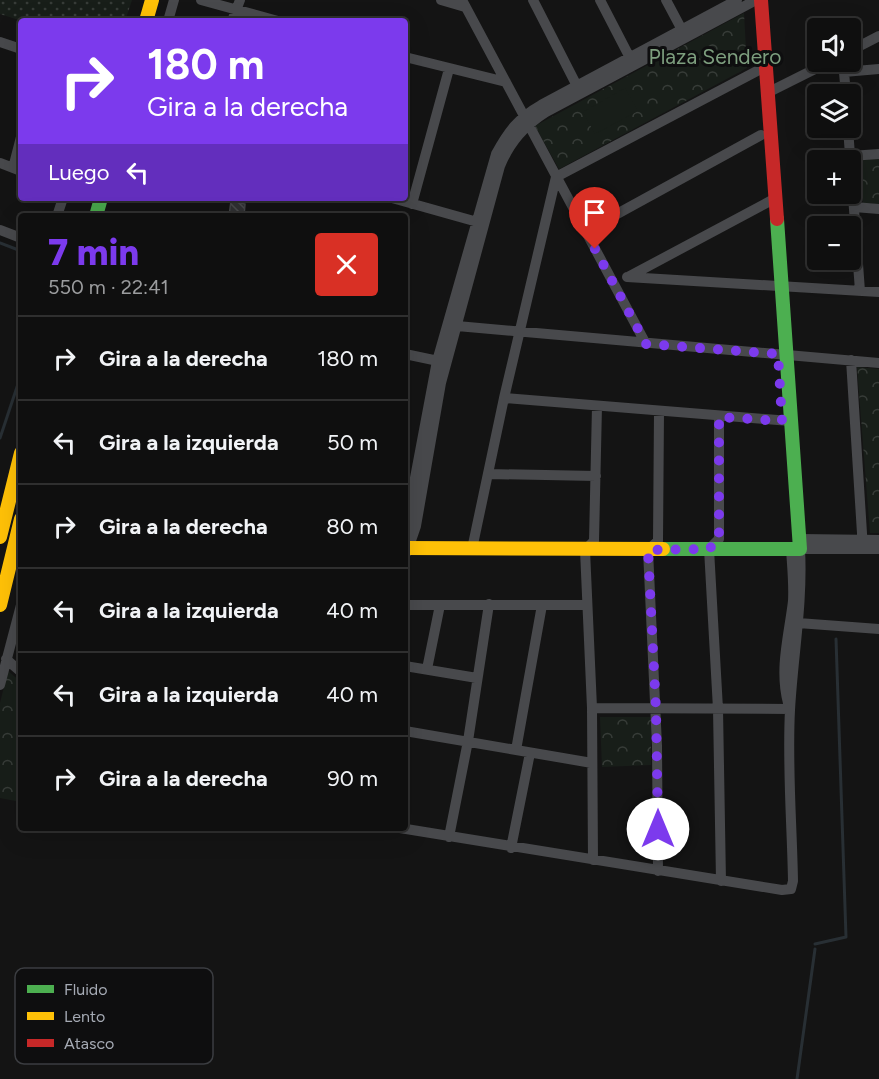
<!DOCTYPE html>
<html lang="es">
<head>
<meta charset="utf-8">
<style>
  :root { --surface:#0f0f0f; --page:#181818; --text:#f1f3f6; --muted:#9b9c9e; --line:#2f2f2f; --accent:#7c3aed }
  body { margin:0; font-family:Figtree,sans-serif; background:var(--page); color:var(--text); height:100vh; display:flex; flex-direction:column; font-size:22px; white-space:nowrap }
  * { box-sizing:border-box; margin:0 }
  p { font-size:20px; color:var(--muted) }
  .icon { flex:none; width:33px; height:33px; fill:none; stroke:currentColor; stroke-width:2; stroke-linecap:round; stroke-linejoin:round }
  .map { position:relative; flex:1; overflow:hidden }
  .details { position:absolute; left:18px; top:213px; width:390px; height:618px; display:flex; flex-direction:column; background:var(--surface); border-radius:6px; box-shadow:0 6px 24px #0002,0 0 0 2px var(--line) }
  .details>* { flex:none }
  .banner { position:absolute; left:18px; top:18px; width:390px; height:183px; border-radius:6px; box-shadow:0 6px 24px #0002,0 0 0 2px var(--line); background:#7c3aed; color:#fff; overflow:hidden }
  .buttons { position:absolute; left:807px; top:18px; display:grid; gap:12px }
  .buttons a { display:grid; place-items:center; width:54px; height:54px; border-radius:6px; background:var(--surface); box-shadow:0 6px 24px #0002,0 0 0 2px var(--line); font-size:30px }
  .pin { position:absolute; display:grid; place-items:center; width:51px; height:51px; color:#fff; margin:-62px -26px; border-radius:50% 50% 50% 0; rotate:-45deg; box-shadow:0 0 6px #0007 }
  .pin .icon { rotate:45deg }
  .me { position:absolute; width:66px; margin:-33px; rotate:0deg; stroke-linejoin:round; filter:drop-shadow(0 0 4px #0008) }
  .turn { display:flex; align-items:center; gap:21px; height:126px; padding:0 30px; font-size:27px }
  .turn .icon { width:78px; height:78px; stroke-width:2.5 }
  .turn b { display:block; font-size:42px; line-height:51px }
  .then { display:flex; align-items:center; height:57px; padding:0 30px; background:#0003; gap:12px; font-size:22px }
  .round { display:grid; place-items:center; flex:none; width:63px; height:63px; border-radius:6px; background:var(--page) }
  .overview { display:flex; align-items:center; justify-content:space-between; height:102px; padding:0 30px }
  h1 { font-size:36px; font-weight:800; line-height:45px; color:var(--accent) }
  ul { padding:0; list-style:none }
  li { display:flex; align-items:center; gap:18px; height:84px; padding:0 30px; border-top:2px solid var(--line) }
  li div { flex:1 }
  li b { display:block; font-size:22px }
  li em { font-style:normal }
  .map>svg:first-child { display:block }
  .grass { fill:url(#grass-dots) }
  .park { fill:url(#park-crowns) }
  .garden { fill:#181e19 }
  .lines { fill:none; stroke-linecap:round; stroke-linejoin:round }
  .stream { stroke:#282f34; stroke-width:3 }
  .building { fill:url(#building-back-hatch); stroke:#434447; stroke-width:1.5 }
  .street { stroke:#48494c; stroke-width:10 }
  .fast { stroke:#4caf50; stroke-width:14 }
  .slow { stroke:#ffc107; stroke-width:14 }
  .jam { stroke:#c62828; stroke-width:14 }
  .route { stroke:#7c3aed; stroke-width:10; stroke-dasharray:0 18 }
  .labels { text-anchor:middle; stroke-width:6; stroke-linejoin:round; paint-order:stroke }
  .park-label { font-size:21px; fill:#7d9e7e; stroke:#0e0e0f }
  .key { fill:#0e0e0f; stroke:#3b3d41; stroke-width:1.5 }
  .key-label { font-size:16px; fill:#a5aab4 }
</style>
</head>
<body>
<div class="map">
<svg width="879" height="1079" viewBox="0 0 879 1079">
  <defs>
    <pattern id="grass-dots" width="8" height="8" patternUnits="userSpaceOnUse" patternTransform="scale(1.5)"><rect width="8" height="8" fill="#181e19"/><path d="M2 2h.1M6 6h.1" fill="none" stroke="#373c38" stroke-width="1.8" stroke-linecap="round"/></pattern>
    <pattern id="park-crowns" width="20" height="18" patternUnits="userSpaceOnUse" patternTransform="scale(1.5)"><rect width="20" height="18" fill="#181e19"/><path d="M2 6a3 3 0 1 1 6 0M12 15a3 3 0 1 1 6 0" fill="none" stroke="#373c38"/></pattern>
    <pattern id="building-back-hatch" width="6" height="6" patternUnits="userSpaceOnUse" patternTransform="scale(1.5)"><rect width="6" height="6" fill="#313234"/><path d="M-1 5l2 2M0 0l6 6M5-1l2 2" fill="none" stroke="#4c4d4f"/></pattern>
  </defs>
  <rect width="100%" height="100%" fill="#141414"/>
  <path class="grass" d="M0,0H132L125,21H22L0,14Z"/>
  <path class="park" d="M744,13L747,68L559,169L535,126Z
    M879,158V204L863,203L859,160Z
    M857,367L879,369V533H870Z
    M8,671L21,682V802L0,798V703Z
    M600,717H651V765L602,767Z"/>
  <path class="garden" d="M625,88L638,111L595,134L583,112Z"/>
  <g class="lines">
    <path class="stream" d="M0,243L21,251
      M0,438L21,375
      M815,944L846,937L836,639
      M797,1079L815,949"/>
  </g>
  <path class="building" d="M231,201L245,204L244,216H229Z"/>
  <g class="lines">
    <path class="street" d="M201,0L278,21
      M441,0L465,7
      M462,0L646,344
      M533,0L577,86
      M600,0L629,56
      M666,0L682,30
      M168,21L174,0
      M232,21L240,0
      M0,42L21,49
      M850,51L879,36
      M405,57L506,82
      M843,62L846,94
      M844,72L879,69
      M767,93L829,62
      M848,128L860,291
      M850,156L879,154
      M0,163L21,171
      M13,168L21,137
      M392,198L481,223
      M412,204L449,69
      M854,207L879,209
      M57,216L63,198
      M0,230L21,238
      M586,231L761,135
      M627,277L879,292
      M628,277L774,199
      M457,326L879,363
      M405,354L443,362
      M851,360L863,549
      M504,398L790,421
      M719,417V539L709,549L718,709L721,881
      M488,474L596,476
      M405,531L437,361L496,154C508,132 518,118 541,105L737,0
      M800,539L879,540
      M472,549L504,398L556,177L757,71
      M407,552L416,526L441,383L500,166C510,142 524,126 546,112L756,0
      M405,605H587
      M798,623L879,629
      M6,659L21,672
      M405,666L477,678
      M427,669L440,605
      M0,685L21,605
      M788,703C779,669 789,635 793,601C794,584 792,566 791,549
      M592,708L790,709
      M405,731L592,763
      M516,750L542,605
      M400,828L782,890L791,889L793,881C792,824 787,766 790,710C793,656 803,603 800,549H879
      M449,837L468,741L489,604
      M511,848L530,753
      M593,860L592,708L585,550L594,541L597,406
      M658,871L657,746L648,550L658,541L659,412"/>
    <path class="fast" d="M96,216L101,198
      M663,549H800L777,219"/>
    <path class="slow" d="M146,21L152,0
      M0,537L21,453
      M405,548L663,549
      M0,605L21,519"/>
    <path class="jam" d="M761,0L777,219"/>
  </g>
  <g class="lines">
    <path class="route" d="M595,249L646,344L778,354L782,421L719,417V539L709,549L648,550L656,709L658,829"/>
  </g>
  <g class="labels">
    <g class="park-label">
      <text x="715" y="64">Plaza Sendero</text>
    </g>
  </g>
  <rect x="15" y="968" width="198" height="96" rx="9" class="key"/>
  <rect x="27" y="985" width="27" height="8" fill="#4caf50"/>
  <rect x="27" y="1012" width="27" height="8" fill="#ffc107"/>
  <rect x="27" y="1039" width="27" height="8" fill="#c62828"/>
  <g class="key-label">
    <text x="64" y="995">Fluido</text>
    <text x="64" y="1022">Lento</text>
    <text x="64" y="1049">Atasco</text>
  </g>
</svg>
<div class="buttons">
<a><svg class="icon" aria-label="sound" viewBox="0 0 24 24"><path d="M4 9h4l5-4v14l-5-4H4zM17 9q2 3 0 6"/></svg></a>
<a><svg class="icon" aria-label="layers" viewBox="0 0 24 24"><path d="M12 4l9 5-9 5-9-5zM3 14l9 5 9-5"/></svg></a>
<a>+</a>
<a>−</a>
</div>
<div class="pin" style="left:595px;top:249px;background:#d93025"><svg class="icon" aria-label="arrive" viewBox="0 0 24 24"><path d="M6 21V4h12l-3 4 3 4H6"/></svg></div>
<svg class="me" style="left:658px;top:829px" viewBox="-20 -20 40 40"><circle r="19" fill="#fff"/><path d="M0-13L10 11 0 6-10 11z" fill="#7c3aed"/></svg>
<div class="banner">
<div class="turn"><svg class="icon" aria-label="right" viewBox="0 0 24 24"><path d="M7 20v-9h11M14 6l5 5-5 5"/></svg><div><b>180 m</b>Gira a la derecha</div></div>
<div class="then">Luego<svg class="icon" aria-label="left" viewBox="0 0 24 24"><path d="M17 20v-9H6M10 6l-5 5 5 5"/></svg></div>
</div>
<section class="details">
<div class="overview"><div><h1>7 min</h1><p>550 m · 22:41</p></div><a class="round" style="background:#d93025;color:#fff"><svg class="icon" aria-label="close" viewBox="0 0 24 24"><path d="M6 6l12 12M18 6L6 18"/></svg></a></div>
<ul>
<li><svg class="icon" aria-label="right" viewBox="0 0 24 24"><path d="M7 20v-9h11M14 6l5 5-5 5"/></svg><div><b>Gira a la derecha</b></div><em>180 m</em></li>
<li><svg class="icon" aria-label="left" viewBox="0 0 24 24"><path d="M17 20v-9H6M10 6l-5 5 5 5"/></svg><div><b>Gira a la izquierda</b></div><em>50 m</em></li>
<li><svg class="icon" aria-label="right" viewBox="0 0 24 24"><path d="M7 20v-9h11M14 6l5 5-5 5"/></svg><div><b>Gira a la derecha</b></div><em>80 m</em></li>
<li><svg class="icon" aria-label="left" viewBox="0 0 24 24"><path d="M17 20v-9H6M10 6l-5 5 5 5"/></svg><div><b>Gira a la izquierda</b></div><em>40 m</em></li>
<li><svg class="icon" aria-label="left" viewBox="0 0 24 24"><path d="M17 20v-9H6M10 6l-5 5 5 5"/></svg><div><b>Gira a la izquierda</b></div><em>40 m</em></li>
<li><svg class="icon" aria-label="right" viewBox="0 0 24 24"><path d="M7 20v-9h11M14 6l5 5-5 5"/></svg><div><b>Gira a la derecha</b></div><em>90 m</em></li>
</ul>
</section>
</div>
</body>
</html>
